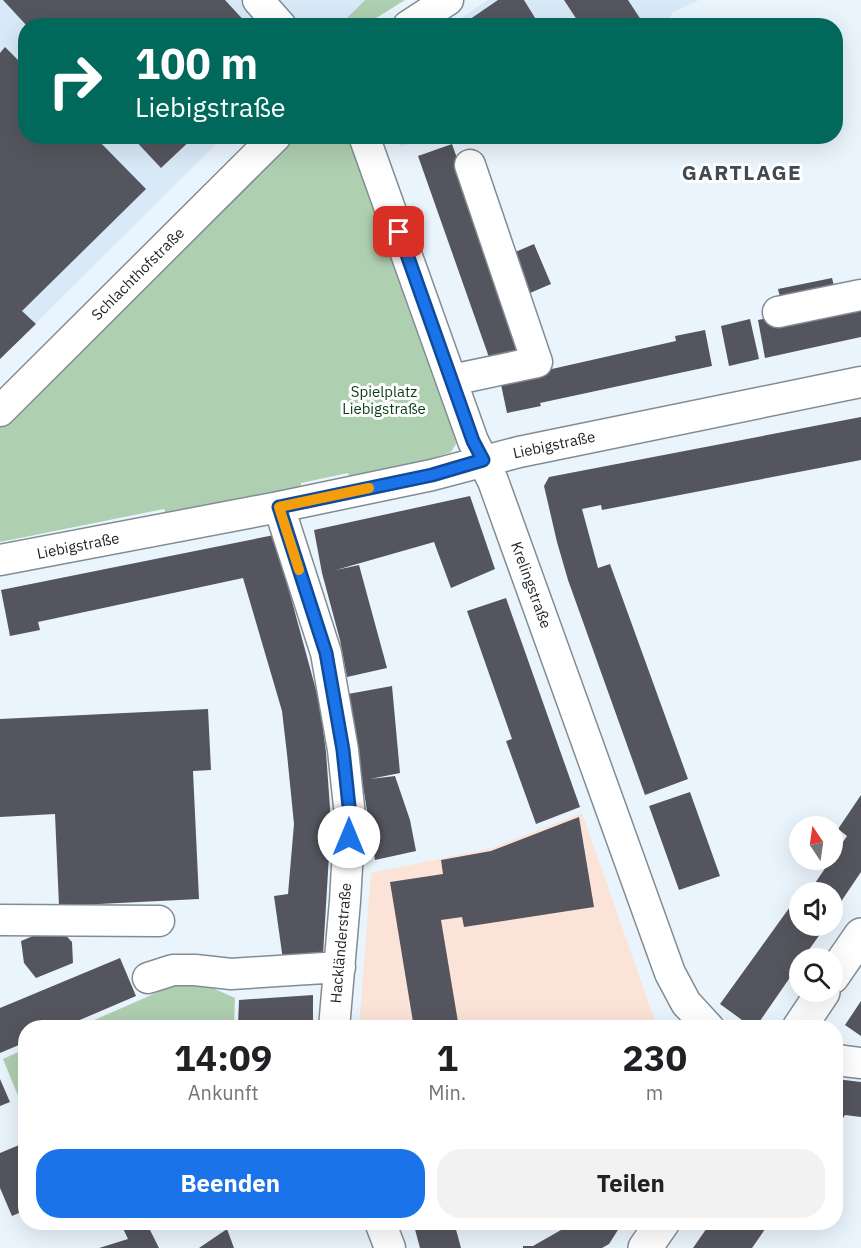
<!DOCTYPE html>
<html lang="de">
<head>
<meta charset="utf-8">
<style>
  :root { --surface:#fff; --page:#f2f2f2; --text:#202124; --muted:#757577; --accent:#1a73e8 }
  body { margin:0; font-family:"IBM Plex Sans",sans-serif; background:var(--page); color:var(--text); height:100vh; display:flex; flex-direction:column; font-size:22px; white-space:nowrap }
  * { box-sizing:border-box; margin:0 }
  p { font-size:20px; color:var(--muted) }
  .icon { flex:none; width:33px; height:33px; fill:none; stroke:currentColor; stroke-width:2; stroke-linecap:round; stroke-linejoin:round }
  .map { position:relative; flex:1; overflow:hidden }
  .side { position:absolute; left:18px; top:1020px; width:825px; height:210px; display:flex; flex-direction:column; background:var(--surface); border-radius:24px; box-shadow:0 6px 24px #0002 }
  .side>* { flex:none }
  .hud { position:absolute; left:18px; top:18px; width:825px; height:126px; border-radius:24px; box-shadow:0 6px 24px #0002; background:#00695c; color:#fff; overflow:hidden }
  .needle { width:39px; rotate:347deg }
  .tools { position:absolute; left:789px; top:816px; display:grid; gap:12px }
  .tools a { display:grid; place-items:center; width:54px; height:54px; border-radius:50%; background:var(--surface); box-shadow:0 6px 24px #0002; font-size:30px }
  .pin { position:absolute; display:grid; place-items:center; width:51px; height:51px; color:#fff; margin:-26px; border-radius:12px; box-shadow:0 3px 9px #0006 }
  .me { position:absolute; width:66px; margin:-33px; rotate:0deg; stroke-linejoin:round; filter:drop-shadow(0 0 4px #0008) }
  .turn { display:flex; align-items:center; gap:21px; height:126px; padding:0 18px; font-size:27px }
  .turn .icon { width:78px; height:78px; stroke-width:2.5 }
  .turn b { display:block; font-size:42px; line-height:51px }
  .eta { display:flex; justify-content:space-evenly; align-items:center; height:102px; text-align:center }
  .eta b { font-size:36px; font-weight:700; line-height:42px }
  .primary-button { display:flex; gap:12px; margin-top:auto; padding:12px 18px }
  .primary-button a { flex:1; height:69px; border-radius:24px; background:var(--accent); color:#fff; font-size:24px; font-weight:700; line-height:69px; text-align:center }
  .primary-button a+a { background:var(--page); color:var(--text) }
  .map>svg:first-child { display:block }
  .built { fill:#d8e9f7 }
  .education { fill:#fbe3d8 }
  .green { fill:#afcfb1 }
  .building { fill:#55555f }
  .lines { fill:none; stroke-linecap:round; stroke-linejoin:round }
  .minor-casing { stroke:#828c94; stroke-width:33 }
  .major-casing { stroke:#828c94; stroke-width:36 }
  .minor { stroke:#fff; stroke-width:30 }
  .major { stroke:#fff; stroke-width:33 }
  .route-casing { stroke:#114b97; stroke-width:15 }
  .route { stroke:#1a73e8; stroke-width:10 }
  .slow { stroke:#f59e0b; stroke-width:10 }
  .labels { text-anchor:middle; stroke-width:6; stroke-linejoin:round; paint-order:stroke }
  .street-label { font-size:15px; fill:#1f2326; stroke:#fff }
  .park-label { font-size:15px; fill:#083e15; stroke:#fff }
  .district-label { font-size:21px; font-weight:bold; letter-spacing:1.5px; fill:#424b52; stroke:#fff }
</style>
</head>
<body>
<div class="map">
<svg width="861" height="1248" viewBox="0 0 861 1248">
  <rect width="100%" height="100%" fill="#eaf4fd"/>
  <path class="built" d="M0,0H365L343,22L326,25L26,26V136L223,137L0,359Z
    M488,0H699L672,13L668,25L449,26Z
    M397,137V136L433,137L401,147Z"/>
  <path class="education" d="M582,813L657,1027L359,1028L371,873L492,848Z"/>
  <path class="green" d="M365,0H405L365,25H326L343,22Z
    M286,137H352L453,427L456,444L451,452L393,471L351,480L348,473L301,483V490L167,516L164,509L0,542V419Z
    M190,978L235,998L234,1027L76,1028Z
    M25,1049V1113L3,1059Z"/>
  <path class="building" d="M3,0H225L249,26H27Z
    M498,0H524L540,26H460Z
    M564,0H628L645,26H581Z
    M5,47L26,68V136H94L146,189L22,311L36,324L0,359V53Z
    M131,136H195L161,168Z
    M452,144L525,351L491,363L418,156Z
    M534,244L551,284L530,293L513,253Z
    M832,278L835,290L781,301L778,289Z
    M861,299V337L765,358L758,320Z
    M750,319L759,359L729,366L721,326Z
    M705,330L712,366L540,403L541,406L507,413L499,375L534,373L676,341L675,336Z
    M861,417V460L602,510L601,505L582,509L598,568L610,564L688,779L645,795L568,580L557,542L544,486L549,477Z
    M470,496L495,569L451,588L434,542L336,570L359,565L387,668L347,677L340,640L322,573L314,530Z
    M274,535L320,705L326,752L331,822L323,955L283,960L274,896L288,894L294,824L287,754L282,711L243,578L38,622L40,630L10,636L1,590Z
    M506,598L580,807L536,824L506,741L512,739L467,611Z
    M392,686L400,773L370,779L395,776L410,820L416,851L375,860L348,694Z
    M208,709L211,770L193,771L199,899L59,906L55,814L0,817V719Z
    M690,792L720,876L679,890L649,806Z
    M861,795V872L832,915V892H809L847,836L838,829Z
    M579,817L594,907L464,927L462,917L441,920L459,1028H414L390,882L443,874L441,860L491,851Z
    M800,893V926H826L803,958H800V963L755,1028H753L720,1004Z
    M57,926L72,942L73,963L36,978L24,963L21,941Z
    M120,958L136,996L61,1028H26V1042L0,1053V1008Z
    M313,995V1028L238,1025L239,1000Z
    M861,1001V1036L845,1025Z
    M0,1079L10,1102L0,1106Z
    M836,1079L861,1082V1117L845,1115L836,1129Z
    M24,1143L26,1210L12,1216L0,1188V1153Z
    M120,1222H146L159,1248H99L128,1239Z
    M413,1222H454L461,1248H420Z
    M575,1222H623L609,1244L602,1248H523V1246H533Z
    M711,1222H770L752,1248H693Z
    M227,1229L234,1248H199Z"/>
  <g class="lines">
    <defs>
      <path id="minor" d="M258,0L281,26
        M408,26L448,0
        M364,136L473,441L493,481L670,973L686,1003L709,1028
        M778,312L861,295
        M452,380L537,362L470,165
        M0,411L276,136
        M279,507L326,653L343,750L350,816L345,901L334,1028
        M0,560L279,507L432,475L519,452L861,382
        M0,920L159,921
        M148,978L173,970H195L231,974L340,967
        M836,1060L861,1063
        M380,1222L390,1248"/>
      <path id="major" d="M832,977L861,935
        M799,1028L823,992
        M645,1248L663,1222"/>
    </defs>
    <use href="#minor" class="minor-casing"/>
    <use href="#major" class="major-casing"/>
    <use href="#minor" class="minor"/>
    <use href="#major" class="major"/>
  </g>
  <g class="lines">
    <defs>
      <path id="route" d="M349,837L350,816L343,750L326,653L279,507L432,475L483,460L473,441L399,232"/>
    </defs>
    <use href="#route" class="route-casing"/>
    <use href="#route" class="route"/>
    <path class="slow" d="M299,570L279,507L369,488"/>
  </g>
  <g class="labels">
    <g class="street-label">
      <text transform="translate(138 274) rotate(-45)" y="5">Schlachthofstraße</text>
      <text transform="translate(554 445) rotate(-12)" y="5">Liebigstraße</text>
      <text transform="translate(78 546) rotate(-11)" y="5">Liebigstraße</text>
      <text transform="translate(531 585) rotate(70)" y="5">Krelingstraße</text>
      <text transform="translate(341 943) rotate(-85)" y="5">Hackländerstraße</text>
    </g>
    <g class="park-label">
      <text x="384" y="397">Spielplatz<tspan x="384" dy="17">Liebigstraße</tspan></text>
    </g>
    <g class="district-label">
      <text x="742" y="180">GARTLAGE</text>
    </g>
  </g>
</svg>
<div class="tools">
<a><svg class="needle" viewBox="-14 -14 28 28"><path d="M0-13l5 13h-10z" fill="#e53935"/><path d="M0 13l5-13h-10z" fill="#757577"/></svg></a>
<a><svg class="icon" aria-label="sound" viewBox="0 0 24 24"><path d="M4 9h4l5-4v14l-5-4H4zM17 9q2 3 0 6"/></svg></a>
<a><svg class="icon" aria-label="search" viewBox="0 0 24 24"><circle cx="10" cy="10" r="6"/><path d="M15 15l6 6"/></svg></a>
</div>
<div class="pin" style="left:399px;top:232px;background:#d93025"><svg class="icon" aria-label="arrive" viewBox="0 0 24 24"><path d="M6 21V4h12l-3 4 3 4H6"/></svg></div>
<svg class="me" style="left:349px;top:837px" viewBox="-20 -20 40 40"><circle r="19" fill="#fff"/><path d="M0-13L10 11 0 6-10 11z" fill="#1a73e8"/></svg>
<div class="hud">
<div class="turn"><svg class="icon" aria-label="right" viewBox="0 0 24 24"><path d="M7 20v-9h11M14 6l5 5-5 5"/></svg><div><b>100 m</b>Liebigstraße</div></div>
</div>
<section class="side">
<div class="eta">
<div><b>14:09</b><p>Ankunft</p></div>
<div><b>1</b><p>Min.</p></div>
<div><b>230</b><p>m</p></div>
</div>
<div class="primary-button"><a>Beenden</a><a>Teilen</a></div>
</section>
</div>
</body>
</html>
